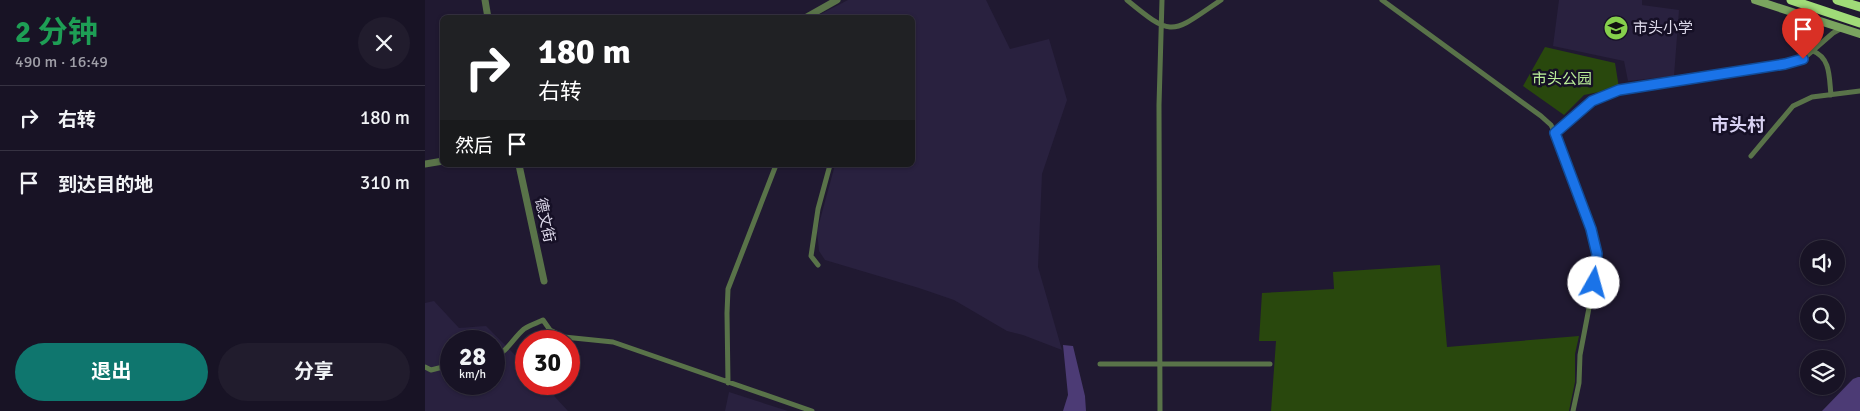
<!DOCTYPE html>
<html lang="zh">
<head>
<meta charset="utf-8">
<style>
  :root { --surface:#181325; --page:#211c2d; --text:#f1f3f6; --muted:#9f9ea7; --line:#363242; --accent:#0f766e }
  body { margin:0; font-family:Signika,"Noto Sans SC",sans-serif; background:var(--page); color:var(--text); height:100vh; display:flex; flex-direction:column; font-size:19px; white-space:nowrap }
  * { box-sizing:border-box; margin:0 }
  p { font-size:16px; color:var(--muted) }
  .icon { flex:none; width:28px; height:28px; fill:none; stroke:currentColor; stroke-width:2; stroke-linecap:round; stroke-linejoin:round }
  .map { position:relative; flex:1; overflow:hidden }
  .sheet { display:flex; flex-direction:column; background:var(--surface); width:425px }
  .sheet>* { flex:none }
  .hud { position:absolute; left:15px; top:15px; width:475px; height:152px; border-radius:8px; box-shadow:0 1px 4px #0004,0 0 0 1px var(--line); background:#202124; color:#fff; overflow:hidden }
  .controls { position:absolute; left:1375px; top:240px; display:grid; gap:10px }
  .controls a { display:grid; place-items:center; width:45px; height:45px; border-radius:50%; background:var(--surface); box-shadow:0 1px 4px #0004,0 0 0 1px var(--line); font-size:25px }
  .speed { position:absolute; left:15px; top:330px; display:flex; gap:10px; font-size:25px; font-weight:700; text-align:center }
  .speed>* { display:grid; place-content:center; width:65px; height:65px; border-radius:50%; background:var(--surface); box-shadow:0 1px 4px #0004,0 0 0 1px var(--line); line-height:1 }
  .speed small { font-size:12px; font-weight:400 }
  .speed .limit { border:8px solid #d22; background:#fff; color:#111 }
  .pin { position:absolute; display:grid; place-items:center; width:42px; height:42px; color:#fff; margin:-51px -21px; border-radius:50% 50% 50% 0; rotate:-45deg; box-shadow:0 0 5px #0007 }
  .pin .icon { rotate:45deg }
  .me { position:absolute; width:55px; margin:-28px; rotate:7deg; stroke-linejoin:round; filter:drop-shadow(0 0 4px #0008) }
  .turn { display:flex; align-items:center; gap:18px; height:105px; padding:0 15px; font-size:22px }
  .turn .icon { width:65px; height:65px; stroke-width:2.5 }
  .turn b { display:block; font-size:35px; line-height:42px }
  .then { display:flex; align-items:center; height:48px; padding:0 15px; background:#0003; gap:10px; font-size:19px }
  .round { display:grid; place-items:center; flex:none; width:52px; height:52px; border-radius:26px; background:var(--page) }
  .headline { display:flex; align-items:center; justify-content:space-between; height:85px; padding:0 15px }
  h1 { font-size:30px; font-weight:700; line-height:38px; color:#1e9e55 }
  .primary-button { display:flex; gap:10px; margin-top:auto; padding:10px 15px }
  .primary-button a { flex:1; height:58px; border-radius:30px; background:var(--accent); color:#fff; font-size:20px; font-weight:700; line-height:58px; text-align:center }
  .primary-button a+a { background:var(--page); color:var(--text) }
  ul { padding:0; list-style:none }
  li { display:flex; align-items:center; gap:15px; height:65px; padding:0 15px; border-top:1px solid var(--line) }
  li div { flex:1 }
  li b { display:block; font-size:19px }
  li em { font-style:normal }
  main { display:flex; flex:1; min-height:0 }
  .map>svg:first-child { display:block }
  .built { fill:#29213f; fill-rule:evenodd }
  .green { fill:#29480d }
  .water { fill:#4c3b75 }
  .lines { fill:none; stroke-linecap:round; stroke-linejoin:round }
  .minor { stroke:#597349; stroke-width:5 }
  .tertiary { stroke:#597349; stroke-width:7 }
  .secondary { stroke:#7aa45f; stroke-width:8 }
  .trunk { stroke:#a0db78; stroke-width:9 }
  .route-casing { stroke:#114b97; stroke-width:12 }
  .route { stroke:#1a73e8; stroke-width:9 }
  .labels { text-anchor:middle; stroke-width:5; stroke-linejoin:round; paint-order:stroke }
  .poi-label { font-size:15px; fill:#dfdbec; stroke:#161026; text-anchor:start }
  .park-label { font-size:15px; fill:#bbef99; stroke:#161026 }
  .street-label { font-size:15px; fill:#dfdbec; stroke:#161026 }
  .quarter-label { font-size:18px; font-weight:bold; fill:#d8d1f2; stroke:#161026 }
</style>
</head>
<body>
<main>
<section class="sheet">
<div class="headline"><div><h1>2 分钟</h1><p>490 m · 16:49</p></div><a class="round"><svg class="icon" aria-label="close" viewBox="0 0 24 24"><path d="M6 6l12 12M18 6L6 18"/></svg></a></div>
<ul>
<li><svg class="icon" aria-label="right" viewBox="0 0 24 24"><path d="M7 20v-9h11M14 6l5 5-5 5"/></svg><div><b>右转</b></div><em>180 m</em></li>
<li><svg class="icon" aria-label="arrive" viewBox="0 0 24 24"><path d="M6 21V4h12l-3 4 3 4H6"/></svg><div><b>到达目的地</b></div><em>310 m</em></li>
</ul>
<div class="primary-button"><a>退出</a><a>分享</a></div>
</section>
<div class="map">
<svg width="1435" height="411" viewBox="0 0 1435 411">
  <rect width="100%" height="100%" fill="#201931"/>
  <path class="built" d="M423,0H561L585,49L624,39L642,100L617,174L613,267L637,350L598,335L582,331L529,300L494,288L400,260L394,251L392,231L410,165H488V18H388Z
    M1134,0H1217V5L1254,10L1249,76L1203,81L1199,61L1128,46Z
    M9,301L34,328L61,326L101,366V384H118L143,411H0V303ZM26,341H69V384H26Z
    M304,392L363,411H300Z"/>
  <path class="green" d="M1120,47L1190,63L1194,88L1159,95L1139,115L1098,86Z
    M1015,265L1022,347L1154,336L1150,354V382L1144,411H846L851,341H834L837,293L909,289L908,272Z"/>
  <path class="water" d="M638,345L648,346L660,396L661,411H638L643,395Z
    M1433,377H1435V411H1397L1428,379Z"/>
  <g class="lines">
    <path class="minor" d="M702,0C749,39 747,33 796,0
      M957,0L1116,116L1126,125L1132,137L1166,229L1172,254V266L1155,355L1154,383L1148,411
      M1388,51C1406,58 1404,78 1406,95
      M1130,133L1167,101L1194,90L1372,62L1378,59L1408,33L1417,28
      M1326,156L1368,106L1387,97L1435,91
      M393,265L386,256L393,209L405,165
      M69,356C81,354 89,337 99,329C105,325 112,323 118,320L125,330L139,337L188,342L387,411
      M675,364H845
      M0,367L6,370L26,365
      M303,383L302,313L303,289L351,165
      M735,411L734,105L737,0"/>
    <path class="tertiary" d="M60,0L63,18
      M380,18L412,0
      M0,164L18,161
      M94,165L119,281"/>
    <path class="secondary" d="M1330,0L1435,34"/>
    <path class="trunk" d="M1366,0L1435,23
      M1412,0L1435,7"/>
  </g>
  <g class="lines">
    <defs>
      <path id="route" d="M1169,283L1172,254L1166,229L1130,133L1167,101L1194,90L1360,64L1378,59"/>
    </defs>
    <use href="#route" class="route-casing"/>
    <use href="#route" class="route"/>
  </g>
  <defs>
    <symbol id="school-disc" viewBox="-11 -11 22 22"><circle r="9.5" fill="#86cf4c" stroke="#161026"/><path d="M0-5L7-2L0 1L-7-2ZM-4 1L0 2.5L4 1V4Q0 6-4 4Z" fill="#111"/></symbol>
  </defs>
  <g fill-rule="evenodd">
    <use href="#school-disc" x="1177" y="14" width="28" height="28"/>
  </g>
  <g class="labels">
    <g class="poi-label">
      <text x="1208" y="33">市头小学</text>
    </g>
    <g class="park-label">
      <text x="1137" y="84">市头公园</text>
    </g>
    <g class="street-label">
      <text transform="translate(120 220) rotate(78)" y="5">德文街</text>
    </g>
    <g class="quarter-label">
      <text x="1313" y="131">市头村</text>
    </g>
  </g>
</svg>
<div class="controls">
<a><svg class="icon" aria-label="sound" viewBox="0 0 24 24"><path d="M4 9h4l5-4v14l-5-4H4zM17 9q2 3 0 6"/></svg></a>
<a><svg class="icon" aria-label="search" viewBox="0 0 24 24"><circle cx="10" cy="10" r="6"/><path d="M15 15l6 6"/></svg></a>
<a><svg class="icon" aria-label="layers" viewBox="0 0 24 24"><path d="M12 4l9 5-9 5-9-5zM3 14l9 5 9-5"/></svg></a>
</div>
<div class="speed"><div>28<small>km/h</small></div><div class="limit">30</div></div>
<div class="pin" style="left:1378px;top:59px;background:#d93025"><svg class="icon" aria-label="arrive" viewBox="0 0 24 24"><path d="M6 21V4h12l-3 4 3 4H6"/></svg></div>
<svg class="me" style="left:1169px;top:283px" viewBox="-20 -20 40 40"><circle r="19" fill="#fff"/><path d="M0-13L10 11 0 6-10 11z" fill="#1a73e8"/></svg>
<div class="hud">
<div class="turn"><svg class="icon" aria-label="right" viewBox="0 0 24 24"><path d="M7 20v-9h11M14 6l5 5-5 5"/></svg><div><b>180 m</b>右转</div></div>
<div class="then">然后<svg class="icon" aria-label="arrive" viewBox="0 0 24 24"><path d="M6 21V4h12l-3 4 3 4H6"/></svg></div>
</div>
</div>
</main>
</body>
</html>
